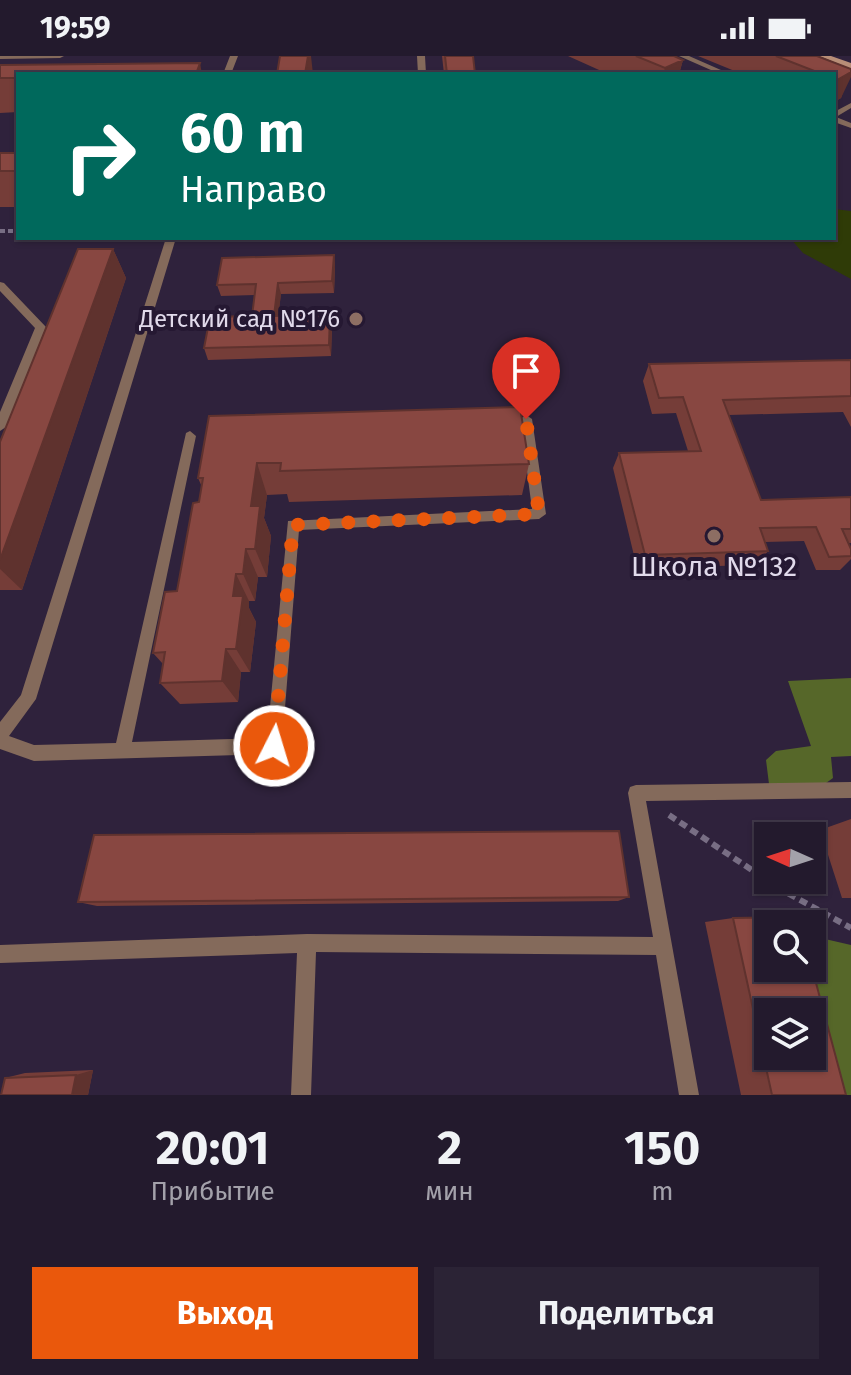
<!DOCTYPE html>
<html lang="ru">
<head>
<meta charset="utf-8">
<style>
  :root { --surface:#231a2d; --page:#2b2335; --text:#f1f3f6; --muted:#a3a1aa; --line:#403849; --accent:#ea580c }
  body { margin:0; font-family:"Fira Sans",sans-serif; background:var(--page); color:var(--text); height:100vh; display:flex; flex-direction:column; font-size:30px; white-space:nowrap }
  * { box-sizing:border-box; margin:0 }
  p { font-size:26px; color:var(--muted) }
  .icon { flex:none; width:44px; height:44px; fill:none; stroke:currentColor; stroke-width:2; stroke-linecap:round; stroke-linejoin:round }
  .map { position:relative; height:1039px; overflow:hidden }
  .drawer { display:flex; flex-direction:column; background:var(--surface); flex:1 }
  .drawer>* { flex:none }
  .guide { position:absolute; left:16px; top:16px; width:820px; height:168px; border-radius:0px; box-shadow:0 2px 6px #0004,0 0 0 2px var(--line); background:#00695c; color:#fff; overflow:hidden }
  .needle { width:52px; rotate:273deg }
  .tools { position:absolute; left:754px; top:766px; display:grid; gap:16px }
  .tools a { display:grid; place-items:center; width:72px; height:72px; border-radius:0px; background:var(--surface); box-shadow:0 2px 6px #0004,0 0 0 2px var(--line); font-size:40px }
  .pin { position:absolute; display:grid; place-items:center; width:68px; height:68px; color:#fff; margin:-82px -34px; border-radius:50% 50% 50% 0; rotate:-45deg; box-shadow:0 0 8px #0007 }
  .pin .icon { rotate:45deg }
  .me { position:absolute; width:88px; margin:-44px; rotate:5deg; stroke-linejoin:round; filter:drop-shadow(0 0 6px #0008) }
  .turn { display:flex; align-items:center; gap:28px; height:168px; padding:0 32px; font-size:36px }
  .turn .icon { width:104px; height:104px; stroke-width:2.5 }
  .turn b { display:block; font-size:56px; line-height:68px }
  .eta { display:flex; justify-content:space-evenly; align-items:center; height:136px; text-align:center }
  .eta b { font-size:48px; font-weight:700; line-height:56px }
  .action { display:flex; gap:16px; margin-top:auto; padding:16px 32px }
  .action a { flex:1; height:92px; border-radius:0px; background:var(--accent); color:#fff; font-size:32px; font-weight:700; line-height:92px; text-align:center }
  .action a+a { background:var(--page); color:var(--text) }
  .status { display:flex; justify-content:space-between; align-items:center; height:56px; padding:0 40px; background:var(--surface); direction:ltr }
  .status svg { height:22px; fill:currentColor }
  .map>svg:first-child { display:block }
  .green { fill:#2f3b07 }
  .forest { fill:#566729 }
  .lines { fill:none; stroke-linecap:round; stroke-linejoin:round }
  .path-far1 { stroke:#786e84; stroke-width:4; stroke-dasharray:5 3; stroke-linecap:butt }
  .path { stroke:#786e84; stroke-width:6; stroke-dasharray:8 5; stroke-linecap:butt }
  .lane { fill:#846a5b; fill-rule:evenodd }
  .secondary { fill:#b88e77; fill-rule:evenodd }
  .wall { fill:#753d38 }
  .shaded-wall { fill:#5f322e }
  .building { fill:#884741; stroke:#5f322e; stroke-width:2; fill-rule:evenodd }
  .route { stroke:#ea580c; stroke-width:14; stroke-dasharray:0 25.2 }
  .education-dot { fill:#8d6e63; stroke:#251832; stroke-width:3 }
  .labels { text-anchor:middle; stroke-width:8; stroke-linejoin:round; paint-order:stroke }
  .far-poi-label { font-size:24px; fill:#e1daeb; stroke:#251832; text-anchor:end }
  .poi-label { font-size:28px; fill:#e1daeb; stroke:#251832 }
</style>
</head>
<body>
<div class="status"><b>19:59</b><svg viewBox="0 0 49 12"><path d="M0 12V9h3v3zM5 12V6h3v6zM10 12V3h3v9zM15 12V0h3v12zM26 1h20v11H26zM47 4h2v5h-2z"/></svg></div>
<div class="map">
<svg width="851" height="1039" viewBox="0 0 851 1039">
  <rect width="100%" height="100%" fill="#2f223c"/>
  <path class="green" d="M834,153L851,155V223L803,197L790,182H834Z"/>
  <path class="forest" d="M851,622V700L831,701L833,722L826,727L769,728L766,704L776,695L811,690L788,625Z
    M812,880L851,889V1039H820L812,1000V956L786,912H812Z"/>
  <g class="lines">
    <path class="path-far1" d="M0,175H18"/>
    <path class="path" d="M669,759L782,834L851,872"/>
    <path class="lane" d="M0,0H64L60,2L0,3Z
      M230,0H238L231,18H223Z
      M417,0H425L426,18H418Z
      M679,0H689L730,18H720Z
      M851,47V52L836,61L851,67V72L834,66V56Z
      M166,182H176L36,643L9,680L34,689L116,687L186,377L190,375L196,380L132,686L267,682L288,465L532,453L520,363L526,359L532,363L546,458L539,463L299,474L282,690L280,696L274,698L34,705L0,693V666L21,639Z
      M0,226L4,227L46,271L6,371L0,375V356L35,272L0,235Z
      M851,726V742L646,745L699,1039H679L656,899L316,896L311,1039H291L297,897L0,907V889L307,878L653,881L628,737L630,731L636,729Z"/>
    <path class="secondary" d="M819,0H831L851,7V13Z"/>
  </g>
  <path class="wall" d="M442,0H473L475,18H444Z
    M568,0H674L683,4L679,18H608Z
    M698,0H817L851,13L841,42L834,46V18H742Z
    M0,9L18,18V56L0,57Z
    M0,97H18V151H0Z
    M113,193L126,222L22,534H0V386Z
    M334,199L335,211L334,237L281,238L278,260L332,270L331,300L208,304L204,292L252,260L255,239L221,240L217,229Z
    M851,304V371L843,356L729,359L761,444L851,441V487H848L851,493V503L840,514H816L804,485L765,486L768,495L757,509L637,512L613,412L619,397L688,395L676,357L652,358L643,325L649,308Z
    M209,360L529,408L522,439L289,446L287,438L267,439L264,462L271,480L267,521H258L255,545H249V552L256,566L250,616H241L238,646L180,648L160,627L163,608L153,597L177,535L199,446L202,431L198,422Z
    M851,763V842H842L820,774Z
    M629,841L618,845L97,850L78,846Z
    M733,862L846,1039H741L705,866Z
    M93,1014L88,1039L5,1022L25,1017Z"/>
  <path class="shaded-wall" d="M308,0H311L313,18H305Z
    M683,4L679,18H663L665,12Z
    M200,7L202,18H196Z
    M851,16V21L841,42L834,46V31L837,24Z
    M113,193L126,222L22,534L0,513V504Z
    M334,199L335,211L334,237L332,225Z
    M278,227L281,238L277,271L274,260Z
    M330,258L332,270L331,300L329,289Z
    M257,407L267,439L264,462L271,480L267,521L255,493L251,450Z
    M246,493L258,521L255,545L243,518Z
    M236,518L249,545V552L256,566L250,616L236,593L233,540Z
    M226,593L241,616L238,646L222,625Z
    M93,1014L88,1039H72L76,1019Z"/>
  <path class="building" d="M280,0H308L305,18H277Z
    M445,0H473L475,18H447Z
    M636,0H674L683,4L665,12Z
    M776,0H817L851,13V16L837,24L834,23V18H822Z
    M200,7L196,18H18V22H0V9Z
    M0,97H18V115H0Z
    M78,193H113L0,504V386Z
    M334,199L332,225L278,227L274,260L330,258L329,289L204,292L210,261L252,260L256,228L217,229L222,202Z
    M851,304V340L723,344L761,444L851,441V473H842L851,493V500L829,501L816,471L760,472L768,495L645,499L619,397L701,395L683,341L659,342L649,308Z
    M520,351L529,408L280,415L281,407H257L251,450H260L255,493H246L243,518H236L233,540H243L236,593H226L222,625L160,627L165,596L153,597L165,536L177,535L193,447L199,446L203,422H198L209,360Z
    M619,775L629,841L78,846L94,779Z
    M798,861L800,868H768V912H812L846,1039H772L733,862ZM768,956H812V1000H768Z
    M76,1019L72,1039H1L5,1022Z"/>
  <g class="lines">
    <path class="route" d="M274,690L293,469L539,458L526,363"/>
  </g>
  <g class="education-dot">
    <circle cx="356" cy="263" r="8"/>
    <circle cx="714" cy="480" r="8"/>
  </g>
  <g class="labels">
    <g class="far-poi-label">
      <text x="340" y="271">Детский сад №176</text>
    </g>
    <g class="poi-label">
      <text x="714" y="520">Школа №132</text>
    </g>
  </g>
</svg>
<div class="tools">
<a><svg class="needle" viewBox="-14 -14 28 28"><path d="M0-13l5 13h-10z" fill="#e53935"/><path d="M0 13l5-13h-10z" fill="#a3a1aa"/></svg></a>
<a><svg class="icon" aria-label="search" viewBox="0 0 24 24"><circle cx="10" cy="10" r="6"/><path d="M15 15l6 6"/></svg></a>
<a><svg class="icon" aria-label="layers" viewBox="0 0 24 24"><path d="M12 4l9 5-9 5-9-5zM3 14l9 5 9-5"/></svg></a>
</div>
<div class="pin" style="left:526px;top:363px;background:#d93025"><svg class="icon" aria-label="arrive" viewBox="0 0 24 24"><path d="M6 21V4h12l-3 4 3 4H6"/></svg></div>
<svg class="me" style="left:274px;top:690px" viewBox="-20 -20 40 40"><circle r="17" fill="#ea580c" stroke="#fff" stroke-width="3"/><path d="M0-11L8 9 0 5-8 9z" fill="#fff"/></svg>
<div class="guide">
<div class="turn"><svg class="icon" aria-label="right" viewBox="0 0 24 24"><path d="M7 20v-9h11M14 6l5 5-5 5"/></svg><div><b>60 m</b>Направо</div></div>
</div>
</div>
<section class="drawer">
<div class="eta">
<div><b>20:01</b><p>Прибытие</p></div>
<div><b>2</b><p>мин</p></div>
<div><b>150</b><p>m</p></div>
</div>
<div class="action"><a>Выход</a><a>Поделиться</a></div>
</section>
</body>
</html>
